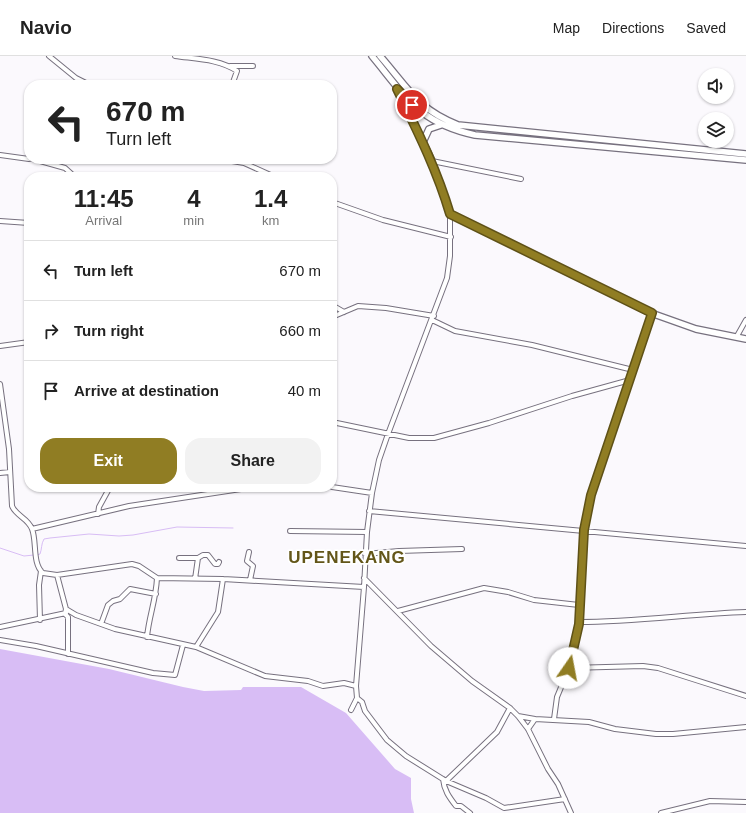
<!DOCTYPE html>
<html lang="en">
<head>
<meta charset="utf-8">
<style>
  :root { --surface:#fff; --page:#f2f2f2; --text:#222; --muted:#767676; --line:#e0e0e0; --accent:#907d23 }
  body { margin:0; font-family:Arial,sans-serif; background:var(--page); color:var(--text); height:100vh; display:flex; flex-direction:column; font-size:15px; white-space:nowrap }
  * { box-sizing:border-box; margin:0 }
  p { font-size:13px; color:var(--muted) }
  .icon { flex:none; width:22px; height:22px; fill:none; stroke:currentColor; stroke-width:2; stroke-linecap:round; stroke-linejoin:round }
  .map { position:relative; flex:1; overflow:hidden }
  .side { position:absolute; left:24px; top:116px; width:313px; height:320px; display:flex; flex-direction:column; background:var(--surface); border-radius:16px; box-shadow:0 1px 3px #0004 }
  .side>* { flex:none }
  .guide { position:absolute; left:24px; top:24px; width:313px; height:84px; border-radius:16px; box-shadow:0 1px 3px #0004; background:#fff; color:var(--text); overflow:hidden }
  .controls { position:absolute; left:698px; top:12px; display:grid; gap:8px }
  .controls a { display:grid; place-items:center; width:36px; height:36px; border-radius:50%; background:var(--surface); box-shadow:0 1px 3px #0004; font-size:20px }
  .pin { position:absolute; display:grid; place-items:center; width:34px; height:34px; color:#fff; margin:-17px; border:2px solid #fff; border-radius:50%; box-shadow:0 1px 4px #0007 }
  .me { position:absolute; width:44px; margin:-22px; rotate:12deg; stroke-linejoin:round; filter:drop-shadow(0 0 3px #0008) }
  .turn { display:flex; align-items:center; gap:14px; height:84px; padding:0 16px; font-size:18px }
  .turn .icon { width:52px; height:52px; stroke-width:2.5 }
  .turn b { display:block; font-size:28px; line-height:34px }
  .eta { display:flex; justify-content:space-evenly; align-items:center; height:68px; text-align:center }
  .eta b { font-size:24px; font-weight:700; line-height:28px }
  .cta { display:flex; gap:8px; margin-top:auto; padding:8px 16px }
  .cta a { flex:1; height:46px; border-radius:16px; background:var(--accent); color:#fff; font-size:16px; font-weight:700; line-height:46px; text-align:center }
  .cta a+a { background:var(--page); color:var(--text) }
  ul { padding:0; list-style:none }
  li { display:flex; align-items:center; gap:12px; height:60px; padding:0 16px; border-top:1px solid var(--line) }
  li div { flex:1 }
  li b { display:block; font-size:15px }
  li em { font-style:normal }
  header { display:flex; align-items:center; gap:24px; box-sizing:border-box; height:56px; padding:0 20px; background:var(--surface); border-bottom:1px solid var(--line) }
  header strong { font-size:19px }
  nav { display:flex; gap:22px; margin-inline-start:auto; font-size:14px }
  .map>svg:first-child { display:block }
  .water { fill:#d8bdf5 }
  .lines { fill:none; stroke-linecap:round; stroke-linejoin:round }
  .stream { stroke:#d8bdf5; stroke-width:1 }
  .street-casing { stroke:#77717f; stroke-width:6 }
  .secondary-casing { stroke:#77717f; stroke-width:8 }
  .street { stroke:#fff; stroke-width:4 }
  .secondary { stroke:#fff; stroke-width:5.5 }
  .route-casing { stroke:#5e5117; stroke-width:10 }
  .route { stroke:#907d23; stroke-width:7 }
  .labels { text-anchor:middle; stroke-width:3.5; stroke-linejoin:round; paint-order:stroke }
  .district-label { font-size:17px; font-weight:bold; letter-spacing:1px; fill:#635619; stroke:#fff }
</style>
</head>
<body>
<header>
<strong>Navio</strong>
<nav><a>Map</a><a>Directions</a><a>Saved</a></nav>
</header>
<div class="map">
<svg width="746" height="757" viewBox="0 0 746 757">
  <rect width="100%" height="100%" fill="#fbf9fd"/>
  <path class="water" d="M0,593L109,613L183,631L204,635L241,634L243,631H301L346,657L395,713L411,722V743L414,757H0Z"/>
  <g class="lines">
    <path class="stream" d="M0,492L24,500L34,499
      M37,499L40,498C42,493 41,488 44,483L50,482L89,478L119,480L133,479L177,471L233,472"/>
    <defs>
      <path id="street" d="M49,0L76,22L90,29
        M175,0C196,3 219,3 237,15L232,29
        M230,10H253
        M0,99L29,103
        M33,103L65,112L75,121
        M220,103L244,107L275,121
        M432,105L521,123
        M332,146L383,164L451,181
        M0,165L29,167
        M332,249L344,256
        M332,261L358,250L386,252L434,260
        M432,264L455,275L532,289L633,314
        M737,280L746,264
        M0,290L29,286
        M0,328L9,393L12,450C16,460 28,462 32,473C37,485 32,508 43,517L57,519L132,508L139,510L157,522L223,523L364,531
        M332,366L409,382H434L489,367L572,340L630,324
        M0,417L10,416
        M332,431L372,437
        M369,455L746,490
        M98,458L99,451L110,431
        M32,473L129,450L254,431
        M290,475L367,476
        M249,496L247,505L253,510L250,524
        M365,498L399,495L462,493
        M179,502H198L195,523
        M198,502L203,499H208L215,508H218L219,506
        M57,519L66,553L65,558L68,561V598
        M364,522L431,590L472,625L510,652L518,660L528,673L548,713L558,728L571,757
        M66,553L76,559L115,573L196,591L265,620L308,625L323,630L344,627L356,630
        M398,555L484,532L508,536L534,544L579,549
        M40,564L39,529L41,515
        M579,566C635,566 690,558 746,556
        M101,568L108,549L113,545L120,543L130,533L156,538
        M0,571L66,557
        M147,581C149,560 156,544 157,522
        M0,584L36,590L153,617L175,619L183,589
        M196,591L218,556L223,523
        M569,612L643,610L658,612L746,640
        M357,642L362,646L365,655L387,684L406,700L446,725L486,742L504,752L565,743
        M351,654L357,642L356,630L364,531L367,476L372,437L379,404L388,378L447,222L450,200V158
        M518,660L535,663
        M554,663L557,641L569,612L579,568L584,474L591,439L651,257
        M528,673L535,663L589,666L615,673L656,678H673L746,671
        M443,723C444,734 449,741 456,750H461L470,757
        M446,725L497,676L510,652
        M661,757L710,745L746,746"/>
      <path id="secondary" d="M372,0C406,41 419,67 475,79L746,104
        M380,0C408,32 417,53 458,69L746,98
        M397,33L432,105L450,158L651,257L696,273L746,283
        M423,86L429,73L441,69"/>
    </defs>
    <use href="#street" class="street-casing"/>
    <use href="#secondary" class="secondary-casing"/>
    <use href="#street" class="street"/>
    <use href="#secondary" class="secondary"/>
  </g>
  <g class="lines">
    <defs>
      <path id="route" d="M412,49L397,33C417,74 437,114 450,158L652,257L591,439L584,474L579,568L569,612"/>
    </defs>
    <use href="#route" class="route-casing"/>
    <use href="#route" class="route"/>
  </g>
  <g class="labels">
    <g class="district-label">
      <text x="347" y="507">UPENEKANG</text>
    </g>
  </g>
</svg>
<div class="controls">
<a><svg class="icon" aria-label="sound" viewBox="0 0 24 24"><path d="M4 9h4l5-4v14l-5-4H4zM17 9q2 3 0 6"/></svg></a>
<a><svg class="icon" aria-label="layers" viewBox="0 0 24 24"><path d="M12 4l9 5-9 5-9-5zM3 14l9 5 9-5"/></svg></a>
</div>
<div class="pin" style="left:412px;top:49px;background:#d93025"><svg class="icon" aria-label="arrive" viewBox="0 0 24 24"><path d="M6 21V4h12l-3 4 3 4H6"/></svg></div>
<svg class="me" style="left:569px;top:612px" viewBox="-20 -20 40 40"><circle r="19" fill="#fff"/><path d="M0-13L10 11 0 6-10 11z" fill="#907d23"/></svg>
<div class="guide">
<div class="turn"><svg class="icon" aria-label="left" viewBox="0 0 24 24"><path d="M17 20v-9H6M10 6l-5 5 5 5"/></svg><div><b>670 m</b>Turn left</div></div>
</div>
<section class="side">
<div class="eta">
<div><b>11:45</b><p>Arrival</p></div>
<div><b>4</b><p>min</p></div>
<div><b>1.4</b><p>km</p></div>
</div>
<ul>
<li><svg class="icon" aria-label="left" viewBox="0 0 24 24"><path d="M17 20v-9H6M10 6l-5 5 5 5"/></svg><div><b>Turn left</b></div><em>670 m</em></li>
<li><svg class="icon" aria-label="right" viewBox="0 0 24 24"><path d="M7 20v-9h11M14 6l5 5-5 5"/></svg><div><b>Turn right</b></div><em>660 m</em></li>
<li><svg class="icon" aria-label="arrive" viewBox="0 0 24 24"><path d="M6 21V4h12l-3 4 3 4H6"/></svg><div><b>Arrive at destination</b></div><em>40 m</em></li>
</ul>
<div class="cta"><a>Exit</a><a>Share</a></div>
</section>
</div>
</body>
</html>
